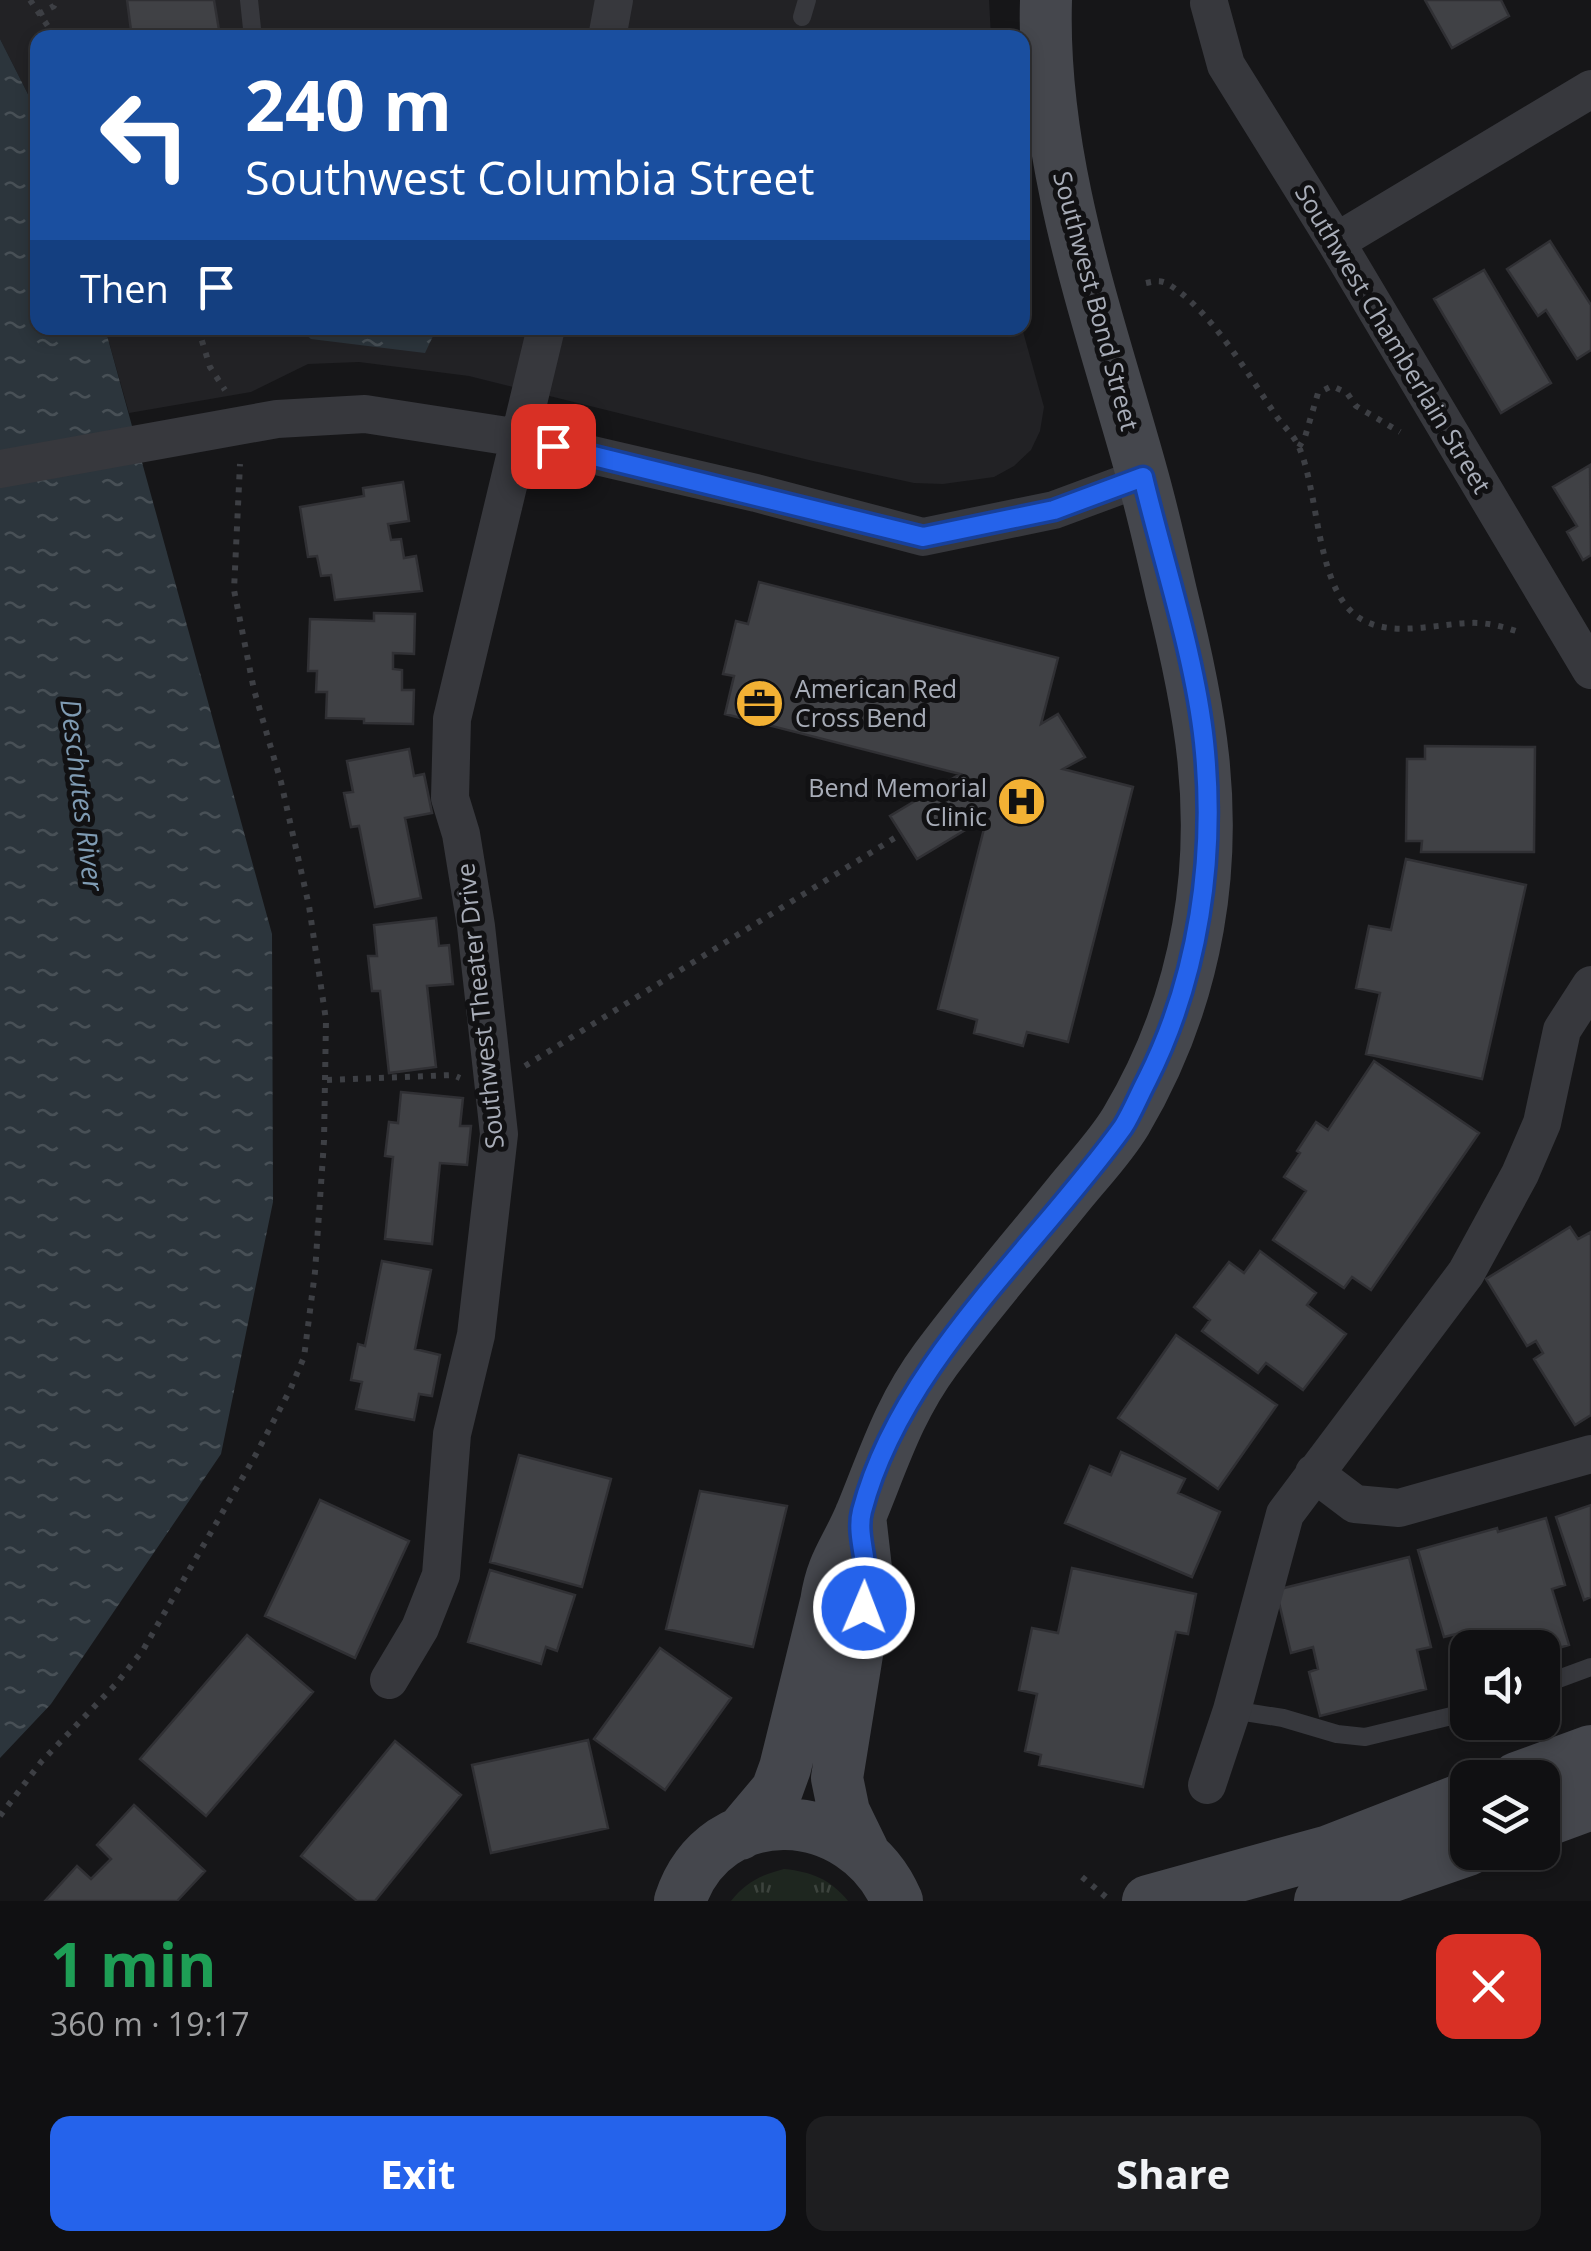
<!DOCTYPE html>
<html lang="en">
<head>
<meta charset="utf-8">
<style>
  :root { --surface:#101012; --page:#1e1e20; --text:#f1f3f6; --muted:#9c9d9f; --line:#303032; --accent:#2563eb }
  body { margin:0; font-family:"Open Sans",sans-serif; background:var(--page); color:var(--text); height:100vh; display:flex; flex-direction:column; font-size:38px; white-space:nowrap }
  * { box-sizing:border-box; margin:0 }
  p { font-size:32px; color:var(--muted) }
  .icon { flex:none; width:55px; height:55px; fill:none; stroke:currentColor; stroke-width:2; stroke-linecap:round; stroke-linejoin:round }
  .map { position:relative; height:1901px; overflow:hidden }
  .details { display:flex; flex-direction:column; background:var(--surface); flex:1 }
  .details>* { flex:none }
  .top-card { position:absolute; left:30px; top:30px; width:1000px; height:305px; border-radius:20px; box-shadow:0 5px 15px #0003,0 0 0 2px var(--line); background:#1a4fa0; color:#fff; overflow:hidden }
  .controls { position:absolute; left:1450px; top:1630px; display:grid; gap:20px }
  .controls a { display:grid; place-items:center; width:110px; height:110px; border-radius:20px; background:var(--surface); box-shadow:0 5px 15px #0003,0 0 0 2px var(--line); font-size:50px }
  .pin { position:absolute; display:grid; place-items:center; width:85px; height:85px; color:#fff; margin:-42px; border-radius:20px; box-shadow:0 5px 15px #0006 }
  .me { position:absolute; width:110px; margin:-55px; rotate:1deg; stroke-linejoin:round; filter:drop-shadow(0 0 8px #0008) }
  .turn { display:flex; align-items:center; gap:35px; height:210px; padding:0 50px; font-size:45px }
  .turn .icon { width:130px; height:130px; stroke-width:2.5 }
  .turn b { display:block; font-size:70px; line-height:85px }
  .then { display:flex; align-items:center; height:95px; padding:0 50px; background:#0003; gap:20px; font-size:38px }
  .round { display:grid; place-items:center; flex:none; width:105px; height:105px; border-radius:20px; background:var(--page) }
  .summary { display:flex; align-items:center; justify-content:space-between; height:170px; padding:0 50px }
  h1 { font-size:60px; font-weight:700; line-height:75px; color:#1e9e55 }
  .button { display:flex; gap:20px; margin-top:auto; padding:20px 50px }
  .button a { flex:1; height:115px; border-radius:20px; background:var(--accent); color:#fff; font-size:40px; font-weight:700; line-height:115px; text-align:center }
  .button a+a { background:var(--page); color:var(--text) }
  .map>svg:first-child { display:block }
  .built { fill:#222225 }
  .grass { fill:url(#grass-tufts) }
  .water { fill:url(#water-ripples) }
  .building { fill:#404145; stroke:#303034; stroke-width:2.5 }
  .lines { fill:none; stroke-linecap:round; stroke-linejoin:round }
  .path { stroke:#3d3f44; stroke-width:6; stroke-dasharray:5 8; stroke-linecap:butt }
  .lane { stroke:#37383d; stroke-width:18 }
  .street { stroke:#37383d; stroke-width:38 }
  .secondary { stroke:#45474d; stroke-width:52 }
  .route-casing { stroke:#184099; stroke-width:25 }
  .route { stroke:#2563eb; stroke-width:18 }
  .labels { text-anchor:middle; stroke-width:10; stroke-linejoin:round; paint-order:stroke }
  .street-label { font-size:25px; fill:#a8adb8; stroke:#111113 }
  .poi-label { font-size:25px; fill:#a8adb8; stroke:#111113; text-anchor:start }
  .water-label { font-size:28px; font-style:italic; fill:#7f9bb3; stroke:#111113 }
</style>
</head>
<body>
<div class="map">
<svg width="1591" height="1901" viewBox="0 0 1591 1901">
  <defs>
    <pattern id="grass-tufts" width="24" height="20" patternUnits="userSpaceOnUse" patternTransform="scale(2.5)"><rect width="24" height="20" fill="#1e261f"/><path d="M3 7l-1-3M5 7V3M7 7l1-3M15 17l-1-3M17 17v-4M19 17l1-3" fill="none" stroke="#3c433d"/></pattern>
    <pattern id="water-ripples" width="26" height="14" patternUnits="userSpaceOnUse" patternTransform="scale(2.5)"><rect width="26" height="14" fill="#2c353c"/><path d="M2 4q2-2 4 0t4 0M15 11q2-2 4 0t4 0" fill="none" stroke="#485056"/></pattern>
  </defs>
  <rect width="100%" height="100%" fill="#161618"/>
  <path class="built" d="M0,0H989L991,37L38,38L37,112L0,39Z
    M105,328H1022L1044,407L1040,431L1031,450L1014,466L994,477L943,484L914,483L813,461L469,376L359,362L308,364L251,392L129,413Z"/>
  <path class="grass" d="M784,1869C812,1872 830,1879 848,1901H731C746,1882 761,1875 784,1869Z"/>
  <path class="water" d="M0,39L37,112L38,328H105L272,934L273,1202L221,1454L51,1704L0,1758Z
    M298,328H431L435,332L425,353L311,339Z"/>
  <path class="building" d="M127,0H214L219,30L166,38H132Z
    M1425,0H1501L1509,16L1452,48Z
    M1550,241L1591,305V350L1577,359L1546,310L1538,316L1507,269Z
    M1484,270L1551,383L1501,413L1434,299Z
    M1590,465L1591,555L1583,560L1567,532L1577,526L1553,487Z
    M403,482L409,521L388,524L391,540L401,539L404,558L416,556L422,591L335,600L331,575L321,576L317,556L308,557L300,507L364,496L363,488Z
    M759,582L1058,658L1041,724L1058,714L1085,757L1063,769L1133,787L1068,1042L1027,1032L1023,1046L974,1033L977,1020L938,1009L987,817L917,859L890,816L960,774L725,714L734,676L723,674L736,621L748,624Z
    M374,613L415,614L414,654L393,653V669L402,670V690H414L413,724L364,723V719L326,718L327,692H316L317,671H308L310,619L374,621Z
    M1425,746L1535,747L1534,852H1421L1422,841H1406L1407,759H1425Z
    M409,749L414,776L424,774L432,813L405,818L421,898L375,907L359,826L351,827L344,793L353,792L347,761Z
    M1406,859L1526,885L1482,1079L1366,1054L1380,993L1356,988L1369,926L1391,930Z
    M436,918L439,946L449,945L453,984L427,986L436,1067L389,1073L380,991H372L368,956H377L374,925Z
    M1374,1061L1479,1133L1371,1290L1352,1277L1344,1288L1273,1240L1306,1191L1284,1177L1300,1153L1297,1151L1316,1122L1328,1130Z
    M401,1092L463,1098L460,1126H471L467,1165L440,1163L432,1244L385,1239L393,1157L385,1156L389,1122L398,1123Z
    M1570,1227L1578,1239L1591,1232V1415L1575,1425L1534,1359L1543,1353L1536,1341L1527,1346L1486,1279Z
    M1260,1251L1316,1293L1307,1305L1346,1334L1303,1390L1266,1363L1258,1373L1202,1331L1210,1320L1194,1307L1229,1262L1244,1273Z
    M382,1261L431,1270L415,1349L440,1355L432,1396L419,1394L414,1420L356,1409L362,1382L351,1380L358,1344L365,1346Z
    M1176,1335L1277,1405L1218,1489L1118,1418Z
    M1121,1452L1185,1479L1178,1493L1220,1512L1192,1577L1065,1523L1090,1466L1111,1475Z
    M519,1455L611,1479L582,1587L490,1562Z
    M700,1491L787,1506L753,1647L666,1629Z
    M320,1500L409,1541L355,1658L265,1616Z
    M1591,1505V1597L1584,1600L1556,1517Z
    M1546,1518L1565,1585L1552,1589L1569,1645L1542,1653V1648H1468V1673L1456,1634L1444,1637L1418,1550L1497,1528L1498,1532Z
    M1409,1557L1431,1647L1417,1650L1426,1689L1320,1716L1309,1672L1318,1669L1313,1647L1291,1653L1276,1590Z
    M1072,1568L1196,1594L1188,1634L1176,1632L1143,1787L1039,1765L1041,1755L1025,1751L1037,1694L1019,1690L1032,1628L1058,1633Z
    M490,1570L575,1595L557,1651L546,1647L541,1664L468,1642Z
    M247,1635L313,1692L206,1816L140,1759Z
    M660,1648L731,1698L665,1790L594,1739Z
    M588,1740L608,1828L491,1853L472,1765Z
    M395,1741L461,1795L375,1901H357L301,1856Z
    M134,1805L205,1871L177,1901H45L77,1866L91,1879L111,1859L97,1845Z"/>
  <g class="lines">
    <path class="path" d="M30,0L56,38
      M39,14L54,6L57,0
      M1146,283C1155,281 1161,280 1168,284C1211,310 1247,373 1275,414C1282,425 1292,433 1298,445C1320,491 1315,595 1363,620C1393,637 1437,624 1469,623C1487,622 1505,627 1522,633
      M198,328L210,367L225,390
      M1299,447L1305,437L1318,393L1332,386L1347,393L1356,406L1400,432
      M525,1066L901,834
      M327,1080L453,1075L460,1078
      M0,1816L41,1762L116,1684L143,1650L255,1456L290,1390L304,1357L315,1272L324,1141L326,1020L309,906L281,782L254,690L234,590L240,464
      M1082,1877L1106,1897"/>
    <path class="lane" d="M249,0L253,38
      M802,17L807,0
      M1542,1685L1591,1667
      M1232,1710L1283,1718L1337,1734L1365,1737L1468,1712"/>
    <path class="street" d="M1209,3L1226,65L1336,242L1591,670
      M607,38L614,0
      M1336,242L1591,89
      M0,469L277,419L365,414L519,438L756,493L923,537L1054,510L1143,477
      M1314,1473L1355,1504L1399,1508L1591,1454
      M389,1680L420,1628L441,1575L452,1434L476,1335L499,1134L476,926L461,834L450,798L452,719L546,328
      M1207,1785L1232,1710L1285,1514L1466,1273L1520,1174L1542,1123L1562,1030L1591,985"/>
    <path class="secondary" d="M860,1516L868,1586L837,1778L844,1812L863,1851
      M1517,1778L1591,1751
      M1542,1822L1591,1804
      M740,1834L777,1790L785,1768L826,1602C832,1562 846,1550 861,1514C884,1458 899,1409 936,1359C979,1301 1027,1246 1072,1190C1090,1168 1111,1146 1126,1121C1161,1062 1186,995 1198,927C1219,808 1200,708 1171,592C1162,553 1153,513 1142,474C1099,319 1041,163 1046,0
      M680,1901C715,1795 855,1802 897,1901
      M1148,1901L1329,1851L1468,1797
      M1320,1901L1468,1850"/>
  </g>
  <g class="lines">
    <defs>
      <path id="route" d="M553,446L923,537L1054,510L1143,477C1163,561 1195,656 1204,742C1216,856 1199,977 1147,1080C1139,1095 1132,1113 1123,1127C1036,1248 900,1364 862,1511C856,1534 868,1562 867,1586C867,1593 865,1601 864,1608"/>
    </defs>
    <use href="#route" class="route-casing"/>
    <use href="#route" class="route"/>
  </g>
  <defs>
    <symbol id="office-disc" viewBox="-11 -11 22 22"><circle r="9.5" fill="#f2b134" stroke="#111113"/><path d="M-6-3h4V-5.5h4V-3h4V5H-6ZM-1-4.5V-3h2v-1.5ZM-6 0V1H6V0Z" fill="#111"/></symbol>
    <symbol id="hospital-disc" viewBox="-11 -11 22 22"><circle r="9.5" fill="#f2b134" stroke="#111113"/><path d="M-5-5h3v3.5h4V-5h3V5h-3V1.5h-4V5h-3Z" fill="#111"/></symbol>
  </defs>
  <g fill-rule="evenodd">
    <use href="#office-disc" x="732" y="676" width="55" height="55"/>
    <use href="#hospital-disc" x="994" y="774" width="55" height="55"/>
  </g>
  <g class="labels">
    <g class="street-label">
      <text transform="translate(1096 301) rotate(75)" y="9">Southwest Bond Street</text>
      <text transform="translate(1393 339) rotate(59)" y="9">Southwest Chamberlain Street</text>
      <text transform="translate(480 1006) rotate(-96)" y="9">Southwest Theater Drive</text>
    </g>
    <g class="poi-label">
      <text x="795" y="698">American Red<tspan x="795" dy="29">Cross Bend</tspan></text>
      <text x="987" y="797" text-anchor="end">Bend Memorial<tspan x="987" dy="29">Clinic</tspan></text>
    </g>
    <g class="water-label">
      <text transform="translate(82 795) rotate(83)" y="10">Deschutes River</text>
    </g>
  </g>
</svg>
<div class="controls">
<a><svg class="icon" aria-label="sound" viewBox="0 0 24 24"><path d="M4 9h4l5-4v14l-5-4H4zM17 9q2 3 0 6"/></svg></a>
<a><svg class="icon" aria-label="layers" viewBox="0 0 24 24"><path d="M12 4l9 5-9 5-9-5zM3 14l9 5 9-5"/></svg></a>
</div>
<div class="pin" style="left:553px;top:446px;background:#d93025"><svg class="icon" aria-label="arrive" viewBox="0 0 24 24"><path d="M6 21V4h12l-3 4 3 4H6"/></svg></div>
<svg class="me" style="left:864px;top:1608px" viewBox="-20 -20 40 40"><circle r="17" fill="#2563eb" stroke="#fff" stroke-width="3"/><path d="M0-11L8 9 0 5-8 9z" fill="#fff"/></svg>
<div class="top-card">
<div class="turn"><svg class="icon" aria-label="left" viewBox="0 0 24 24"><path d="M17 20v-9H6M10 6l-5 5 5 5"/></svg><div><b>240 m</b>Southwest Columbia Street</div></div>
<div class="then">Then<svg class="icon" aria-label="arrive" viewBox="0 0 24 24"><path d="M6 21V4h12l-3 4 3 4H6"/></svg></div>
</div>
</div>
<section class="details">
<div class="summary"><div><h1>1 min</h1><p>360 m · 19:17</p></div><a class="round" style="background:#d93025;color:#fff"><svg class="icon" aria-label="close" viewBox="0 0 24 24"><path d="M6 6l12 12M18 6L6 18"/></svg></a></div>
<div class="button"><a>Exit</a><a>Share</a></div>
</section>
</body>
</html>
